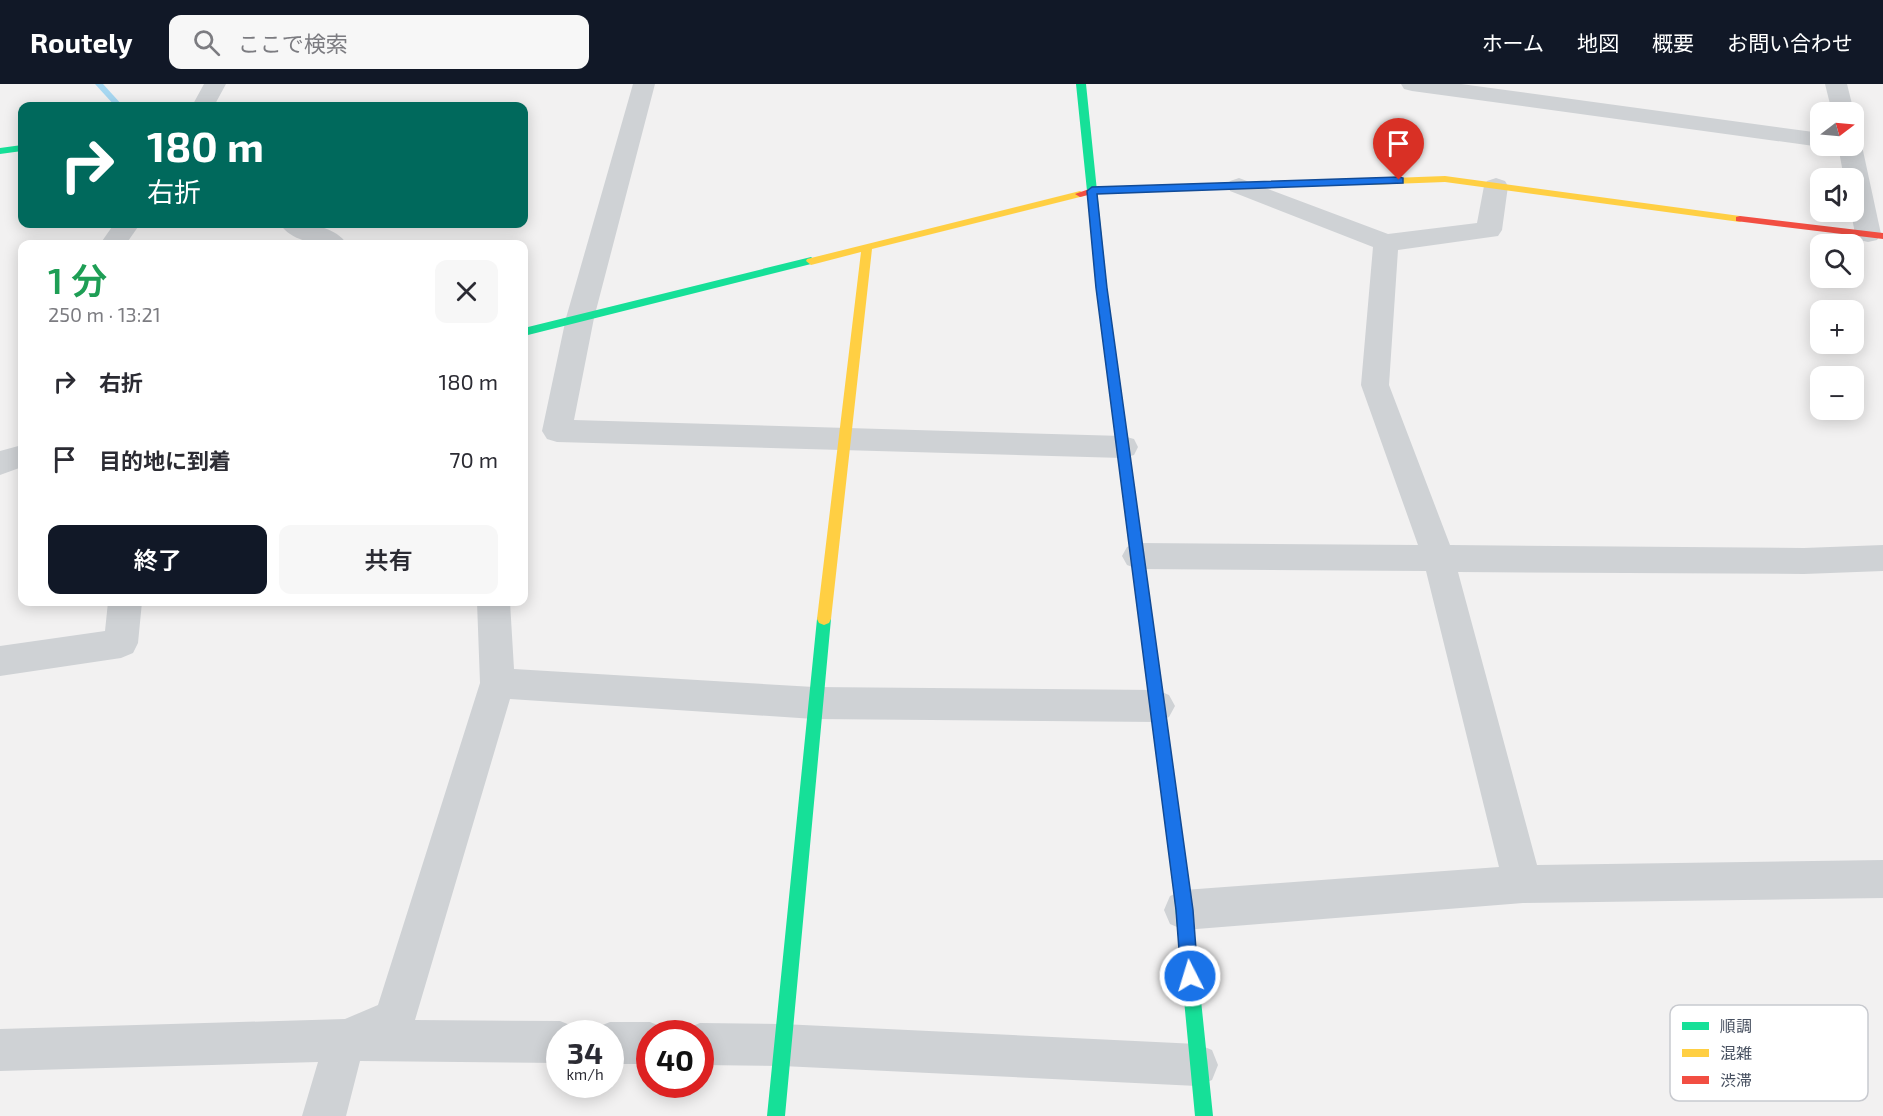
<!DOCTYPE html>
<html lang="ja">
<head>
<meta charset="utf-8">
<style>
  :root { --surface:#fff; --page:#f7f7f7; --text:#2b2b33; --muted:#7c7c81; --accent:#111827 }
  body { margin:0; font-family:"Exo 2","Noto Sans JP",sans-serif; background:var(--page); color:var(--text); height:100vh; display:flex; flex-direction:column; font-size:22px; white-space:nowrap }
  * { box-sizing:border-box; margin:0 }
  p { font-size:20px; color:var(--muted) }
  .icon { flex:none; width:33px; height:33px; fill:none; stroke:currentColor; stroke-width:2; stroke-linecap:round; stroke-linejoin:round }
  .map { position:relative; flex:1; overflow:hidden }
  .side { position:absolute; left:18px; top:156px; width:510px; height:366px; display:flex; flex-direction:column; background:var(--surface); border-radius:12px; box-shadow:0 3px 15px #0003 }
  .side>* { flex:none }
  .top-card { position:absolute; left:18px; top:18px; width:510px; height:126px; border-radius:12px; box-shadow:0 3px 15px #0003; background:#00695c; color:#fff; overflow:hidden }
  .needle { width:39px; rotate:74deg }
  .controls { position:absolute; left:1810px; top:18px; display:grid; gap:12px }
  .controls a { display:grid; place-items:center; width:54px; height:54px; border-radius:12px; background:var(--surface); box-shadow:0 3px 15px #0003; font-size:30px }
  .speed { position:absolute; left:546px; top:936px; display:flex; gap:12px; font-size:30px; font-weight:700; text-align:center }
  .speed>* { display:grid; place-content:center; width:78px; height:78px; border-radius:50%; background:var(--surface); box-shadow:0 3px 15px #0003; line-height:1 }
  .speed small { font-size:15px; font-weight:400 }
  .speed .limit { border:9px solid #d22; background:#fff; color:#111 }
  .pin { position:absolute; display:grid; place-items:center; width:51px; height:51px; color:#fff; margin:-62px -26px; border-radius:50% 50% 50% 0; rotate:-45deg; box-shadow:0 0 6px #0007 }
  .pin .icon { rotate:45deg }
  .me { position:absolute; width:66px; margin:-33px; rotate:355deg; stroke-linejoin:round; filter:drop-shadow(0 0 4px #0008) }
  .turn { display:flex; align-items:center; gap:21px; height:126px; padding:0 30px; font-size:27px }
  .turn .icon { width:78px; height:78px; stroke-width:2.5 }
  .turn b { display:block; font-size:42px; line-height:51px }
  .round { display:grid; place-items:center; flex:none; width:63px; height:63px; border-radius:12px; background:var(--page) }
  .head { display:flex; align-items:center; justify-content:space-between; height:102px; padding:0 30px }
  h1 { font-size:36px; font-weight:600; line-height:45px; color:#1e9e55 }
  .primary-button { display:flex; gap:12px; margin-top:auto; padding:12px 30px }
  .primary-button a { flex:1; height:69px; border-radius:12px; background:var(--accent); color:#fff; font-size:24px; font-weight:600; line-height:69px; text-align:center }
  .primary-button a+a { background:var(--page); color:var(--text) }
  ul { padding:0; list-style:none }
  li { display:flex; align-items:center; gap:18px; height:78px; padding:0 30px }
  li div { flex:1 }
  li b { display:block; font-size:22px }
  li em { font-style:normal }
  header { display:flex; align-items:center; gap:36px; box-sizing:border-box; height:84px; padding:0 30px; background:var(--accent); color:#fff }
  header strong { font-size:28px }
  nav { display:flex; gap:33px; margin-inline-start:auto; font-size:21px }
  .search { width:420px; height:54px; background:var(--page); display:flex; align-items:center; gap:15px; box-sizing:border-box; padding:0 21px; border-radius:12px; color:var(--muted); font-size:22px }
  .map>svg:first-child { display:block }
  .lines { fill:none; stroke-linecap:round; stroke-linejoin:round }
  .stream { fill:#a7d8f2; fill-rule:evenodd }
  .street { fill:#cfd2d5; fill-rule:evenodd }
  .fast { fill:#16e098; fill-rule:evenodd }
  .slow { fill:#ffcf43; fill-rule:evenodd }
  .jam { fill:#f24e42; fill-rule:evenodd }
  .route { fill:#1a73e8; stroke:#114b97; stroke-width:1.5 }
  .key { fill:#fff; stroke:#c8cacf; stroke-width:1.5 }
  .key-label { font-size:16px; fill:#475060 }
</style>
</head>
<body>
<header>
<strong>Routely</strong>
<div class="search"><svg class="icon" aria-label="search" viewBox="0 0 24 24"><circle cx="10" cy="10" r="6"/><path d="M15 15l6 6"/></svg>ここで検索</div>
<nav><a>ホーム</a><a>地図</a><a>概要</a><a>お問い合わせ</a></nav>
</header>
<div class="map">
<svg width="1883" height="1032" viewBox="0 0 1883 1032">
  <rect width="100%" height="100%" fill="#f2f1f1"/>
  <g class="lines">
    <path class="stream" d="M95,0H103L123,22H115Z"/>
    <path class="street" d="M204,0H226L214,22H192Z
      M633,0H655L594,234L574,336L1123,352L1134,355L1138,363L1134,371L1123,374L557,358L547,355L542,347L566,234Z
      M1401,0H1461L1821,49V62H1827L1821,63L1412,7L1404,5Z
      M1825,0H1847L1854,28V29L1832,28Z
      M1854,56L1858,57L1862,62L1881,150L1877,156L1868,158L1859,156L1855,150L1851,128H1854V94H1844L1838,62H1854Z
      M1239,94L1388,150L1477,139L1484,102L1487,97L1496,94L1505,97L1508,102L1502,146L1498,152L1398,166L1389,301L1450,461L1804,464L1883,461V487L1804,490L1458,488L1537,781L1883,776V814L1523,819L1184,846L1170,840L1164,826L1170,812L1184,806L1499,783L1426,487L1138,485L1127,481L1122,472L1127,463L1138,459L1418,461L1361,301L1373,163L1230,107L1227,102L1230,97Z
      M114,140H140L126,160H100Z
      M280,140C301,138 334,140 347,160C326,162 293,160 280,140Z
      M22,361V383L0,391V367Z
      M108,518H142L138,559L133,569L121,574L0,592V562L105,547Z
      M477,518H510L514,585L814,603L1157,606L1169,611L1175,622L1169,633L1157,638L814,635L510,615L415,936L560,937L575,943L578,950H560V979L360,977L346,1032H302L318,978L0,987V945L345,935L378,921L480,599Z
      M610,938H650L665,944L667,950H650V980H610V950H593L595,944Z
      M700,939L782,940L1197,960L1212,966L1218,981L1212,996L1197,1002L782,982L700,981V950H683L685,945Z"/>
    <path class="fast" d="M1076,0H1086L1107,204L1139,436L1133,441L1127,436L1097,204Z
      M22,61V67L0,70V64Z
      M811,173L816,177L815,179L524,252V244Z
      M824,529L829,531L831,535L785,1032H767L817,535L819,531Z
      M1182,802L1188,804L1190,810L1213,1032H1195L1174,810L1176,804Z"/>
    <path class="slow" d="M1445,92L1740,132L1745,135L1740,138L1445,98L1366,101L1361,98L1366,95Z
      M1080,107L1085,110L1084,112L872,165L831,535L829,539L824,541L819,539L817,535L861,168L811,181L806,177L807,175Z"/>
    <path class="jam" d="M1366,95L1371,98L1370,100L1092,110L1080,113L1075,110L1092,104Z
      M1740,132L1883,149V155L1736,137V133Z
      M1133,431L1139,436L1190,810L1188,816L1182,818L1176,816L1174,810L1127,436Z"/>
  </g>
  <path class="route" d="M1399,93L1403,94V99L1097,110L1107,204L1193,826L1198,892L1196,898L1190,901L1184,898L1181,892L1176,826L1096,204L1087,107L1092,103Z"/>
  <rect x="1670" y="921" width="198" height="96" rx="9" class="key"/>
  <rect x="1682" y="938" width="27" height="8" fill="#16e098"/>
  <rect x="1682" y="965" width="27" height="8" fill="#ffcf43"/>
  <rect x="1682" y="992" width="27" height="8" fill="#f24e42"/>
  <g class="key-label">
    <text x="1720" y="948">順調</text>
    <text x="1720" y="975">混雑</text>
    <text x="1720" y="1002">渋滞</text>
  </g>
</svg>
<div class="controls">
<a><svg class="needle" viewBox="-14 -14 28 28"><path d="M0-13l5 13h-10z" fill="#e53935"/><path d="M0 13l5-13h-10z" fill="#7c7c81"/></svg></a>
<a><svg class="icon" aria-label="sound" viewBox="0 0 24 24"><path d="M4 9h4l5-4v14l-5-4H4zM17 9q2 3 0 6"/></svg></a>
<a><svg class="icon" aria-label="search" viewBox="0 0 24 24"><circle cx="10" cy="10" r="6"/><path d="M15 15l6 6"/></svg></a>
<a>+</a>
<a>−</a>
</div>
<div class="speed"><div>34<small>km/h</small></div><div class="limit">40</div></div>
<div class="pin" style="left:1399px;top:96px;background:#d93025"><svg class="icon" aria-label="arrive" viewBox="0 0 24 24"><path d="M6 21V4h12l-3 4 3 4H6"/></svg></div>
<svg class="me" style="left:1190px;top:892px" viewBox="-20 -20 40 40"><circle r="17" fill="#1a73e8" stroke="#fff" stroke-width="3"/><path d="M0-11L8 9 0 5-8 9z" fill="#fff"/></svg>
<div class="top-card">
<div class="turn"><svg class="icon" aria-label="right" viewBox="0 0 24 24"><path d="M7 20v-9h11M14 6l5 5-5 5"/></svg><div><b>180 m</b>右折</div></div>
</div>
<section class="side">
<div class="head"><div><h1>1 分</h1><p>250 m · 13:21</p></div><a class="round"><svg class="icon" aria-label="close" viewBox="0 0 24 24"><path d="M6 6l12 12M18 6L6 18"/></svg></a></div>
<ul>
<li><svg class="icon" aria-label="right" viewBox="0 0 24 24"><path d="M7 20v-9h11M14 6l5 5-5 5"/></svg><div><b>右折</b></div><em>180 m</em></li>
<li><svg class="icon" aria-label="arrive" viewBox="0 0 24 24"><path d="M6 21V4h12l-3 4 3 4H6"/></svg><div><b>目的地に到着</b></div><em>70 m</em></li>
</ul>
<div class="primary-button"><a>終了</a><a>共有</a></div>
</section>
</div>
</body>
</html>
